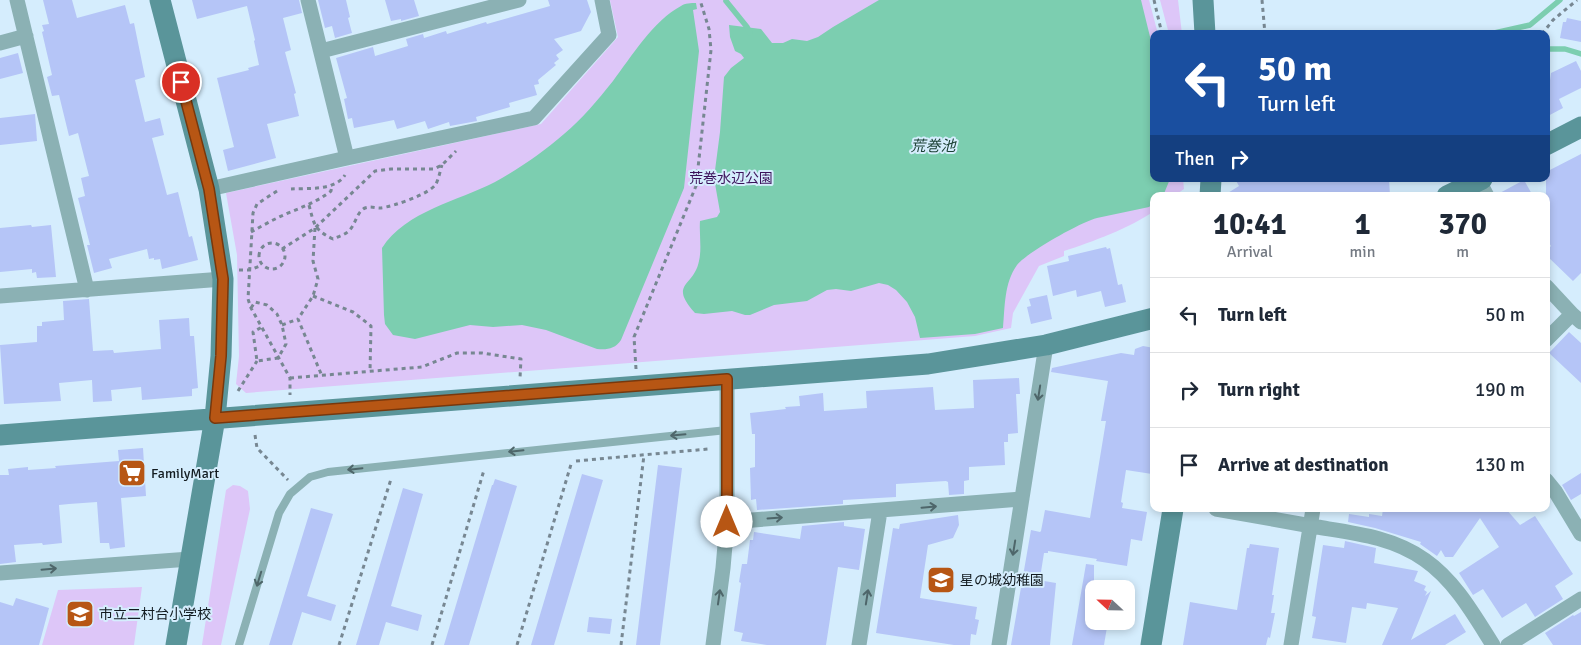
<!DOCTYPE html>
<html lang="en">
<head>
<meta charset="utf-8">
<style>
  :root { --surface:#fff; --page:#f6f6f7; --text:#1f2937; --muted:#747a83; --line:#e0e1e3 }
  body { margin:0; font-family:Signika,"Noto Sans JP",sans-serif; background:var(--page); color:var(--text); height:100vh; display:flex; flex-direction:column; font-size:19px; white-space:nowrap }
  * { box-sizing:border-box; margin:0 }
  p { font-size:16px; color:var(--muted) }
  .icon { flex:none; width:28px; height:28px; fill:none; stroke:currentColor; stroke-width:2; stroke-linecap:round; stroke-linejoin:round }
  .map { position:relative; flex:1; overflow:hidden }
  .panel { position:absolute; left:1150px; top:192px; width:400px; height:320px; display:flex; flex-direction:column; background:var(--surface); border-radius:10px; box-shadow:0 2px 8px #0003 }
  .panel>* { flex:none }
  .guide { position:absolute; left:1150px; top:30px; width:400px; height:152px; border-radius:10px; box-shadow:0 2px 8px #0003; background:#1a4fa0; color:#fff; overflow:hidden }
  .needle { width:32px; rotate:292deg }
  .controls { position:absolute; left:1085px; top:580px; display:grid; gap:10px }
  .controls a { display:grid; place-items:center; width:50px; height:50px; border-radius:10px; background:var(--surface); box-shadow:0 2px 8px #0003; font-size:25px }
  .pin { position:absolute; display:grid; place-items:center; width:42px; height:42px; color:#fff; margin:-21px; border:2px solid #fff; border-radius:50%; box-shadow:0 1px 5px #0007 }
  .me { position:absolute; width:55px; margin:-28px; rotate:0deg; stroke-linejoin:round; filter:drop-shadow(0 0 4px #0008) }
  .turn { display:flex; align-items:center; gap:18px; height:105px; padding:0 25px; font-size:22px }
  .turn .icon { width:65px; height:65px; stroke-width:2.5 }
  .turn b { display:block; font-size:35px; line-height:42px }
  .then { display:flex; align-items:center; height:48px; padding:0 25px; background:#0003; gap:10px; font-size:19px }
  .eta { display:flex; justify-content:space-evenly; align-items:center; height:85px; text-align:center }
  .eta b { font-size:30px; font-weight:800; line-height:35px }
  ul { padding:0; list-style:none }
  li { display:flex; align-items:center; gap:15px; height:75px; padding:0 25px; border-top:1px solid var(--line) }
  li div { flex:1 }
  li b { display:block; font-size:19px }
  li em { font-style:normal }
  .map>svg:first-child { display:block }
  .green { fill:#ddc6f8 }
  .water { fill:#7cceb0 }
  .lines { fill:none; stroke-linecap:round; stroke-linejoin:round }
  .stream { stroke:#7cceb0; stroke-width:5.5 }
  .building { fill:#b5c5f7 }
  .path { stroke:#778792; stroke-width:3; stroke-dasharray:4 4; stroke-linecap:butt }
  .lane { stroke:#8bb1b4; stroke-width:8 }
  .street { stroke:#8bb1b4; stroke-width:15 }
  .secondary { stroke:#5a959a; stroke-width:21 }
  .oneway { stroke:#4e666a }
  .route-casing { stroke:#77380d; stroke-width:12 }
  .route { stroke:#b75614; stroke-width:9 }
  .labels { text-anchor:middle; stroke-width:4; stroke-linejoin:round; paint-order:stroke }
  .park-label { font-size:14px; fill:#3b125a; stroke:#d5edfd }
  .poi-label { font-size:14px; fill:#121b20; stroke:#d5edfd; text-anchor:start }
  .water-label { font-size:15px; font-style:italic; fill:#1b4034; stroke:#d5edfd }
</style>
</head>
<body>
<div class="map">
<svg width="1581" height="645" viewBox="0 0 1581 645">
  <rect width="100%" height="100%" fill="#d5edfd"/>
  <path class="green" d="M610,0H1149L1158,34H1154V179H1183L1184,189L1174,196H1154V211C1130,228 1092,242 1064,251V256L1039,266L1013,313L1011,328L975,336L246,393L236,384L239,356L237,255L226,193L541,124L618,37Z
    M1160,0H1178L1182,34H1169Z
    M233,485L240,486L248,491L250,509L221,645H202L226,490Z
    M142,587L134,645H42L58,590Z"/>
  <path class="water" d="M879,0H1141L1154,53V179H1170L1163,196H1154V203L1149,207C1132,211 1114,214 1097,218C1081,222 1026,253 1017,265C1004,283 1005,307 1003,328L975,334L920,338L915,317L907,302L896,290L888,285L879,283L851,291L836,289L827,290L807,301L774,305L750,315H745L732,311L704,314L695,313C668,283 694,287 699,261C702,248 699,234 700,221L717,217L720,212L714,178L720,132L724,77L731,68L744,58L741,54L735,51L730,37L729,25L761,29L772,43H783L792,39L807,41L818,37L833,27Z
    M696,3L697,9L693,10L699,51L684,188L621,340C615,349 607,350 597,349L546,330L522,325L493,327L470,325L415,339L393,335L385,324L384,315L382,248C406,211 458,201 495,182C519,169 543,152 564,134C583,118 597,101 613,81C631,57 654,20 681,6C685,3 691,3 696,3Z"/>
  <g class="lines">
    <path class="stream" d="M726,1L747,27L750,33
      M1490,34L1530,25L1560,0
      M1546,49H1565L1581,54"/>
  </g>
  <path class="building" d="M43,0H72L77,18L125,5L130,24L134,23L145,77L135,80L145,122L160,118L164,135L152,138L167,195L178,192L189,237L192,236L198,260L162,269L160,259L154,260V258L149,259L147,249L109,259L112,268L94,273L87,245H90L78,198L85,196L81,178L89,176L78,133L69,136L59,95L52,96L47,77L52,75L42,32L44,31L42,25L49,24Z
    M192,0H299L302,13L283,18L291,50L285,52L296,93L294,94L299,116L267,124L276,158L228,171L223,150L234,147L217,78L249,70L248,68L259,65L254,41L255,40L247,6L197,19Z
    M318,0H346L350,17L348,18L352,33L335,38L332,26L325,28Z
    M385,0H414L419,16L401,21V19L391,21Z
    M548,0H587L591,12L581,31L554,39L563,50L556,55L559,59L554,63L556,65L538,80L539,84L534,85L537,95L509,103L510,107L476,117L477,121L450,126L449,122L428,129L425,121L397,129L394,120L354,128L352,118L348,119L344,99L347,98L336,58L373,47L375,56L408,46L406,39L423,34L424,38L446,31L447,34L486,22L487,24L550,6Z
    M1567,18L1581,21V42L1560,38L1563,22H1566Z
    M18,53L23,73L0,79V58Z
    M1576,61L1581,71V88L1559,99L1563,108L1546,117V73L1550,80L1551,73Z
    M35,114L37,141L0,145V118Z
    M1581,154V273L1573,281L1546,255V251L1551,246L1546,238V172Z
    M1235,179H1389L1390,196H1223L1239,186Z
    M1524,180L1533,196H1496V195Z
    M31,225L32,227L51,225L56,277L37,278L36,272L32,273V269L0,272V228Z
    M1106,247L1107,249L1110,248L1118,285L1122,284L1126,302L1105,307L1101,291L1077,297L1076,290L1053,296L1047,266L1069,261L1068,256Z
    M1047,295L1052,319L1031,324L1027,307L1031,306L1029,299Z
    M89,299L93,351L113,350L114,353L161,349L159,320L189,318L190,336H194L198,388L192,389V396L142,400L141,387L111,390L112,401L93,402L92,380L59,383L61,401L4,404L0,345L37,342V326H42V322L64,320L63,301Z
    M1569,332L1581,343V383L1549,353Z
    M1143,346L1154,348V464L1152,474L1126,470L1121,502L1123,503L1122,508L1147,512L1142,541L1131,539L1127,566L1096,561L1097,559L1048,551V553H1044L1040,578L1044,579V581L1056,583L1050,645H1011L1031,530L1040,532L1041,531L1045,510L1090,518L1106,421H1101L1108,381L1051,372L1052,368L1121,353L1134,355L1135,349Z
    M1019,378L1020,394H1016L1018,433L1008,434V442H1004L1005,465L969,467V480L964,481V494L949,495L948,482L946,481L896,484V497L843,500V504L757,510L756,499L751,500L750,468L755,467V434H752L750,413L786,409L785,407L800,406L799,396L823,393L824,411L867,408L866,391L933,387L935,410L974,408L973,380Z
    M143,448L146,496L121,498L125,547L110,549L109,543H100L97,502L69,504L59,505L62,543L43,545L42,543L14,545L16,562L0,564V475H9L8,469L28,467V470L56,468L55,466L119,461L118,450Z
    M658,465L682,468L660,645H636Z
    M1581,473V494L1571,500L1562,485Z
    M582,474L603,480L554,645H531Z
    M495,479L517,486L469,645H444L492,485H493Z
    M403,488L423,494L391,606L422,615L418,631L386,622L379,645H356Z
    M311,508L333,514L307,596L336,605L331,621L302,612L292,645H269Z
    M1383,509H1506L1520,525L1535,516L1573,574L1555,586L1563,599L1535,617L1526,603L1502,618L1483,589L1473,595L1459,573L1499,547L1480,518L1453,557H1445L1441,550L1437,556L1420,544L1421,542L1375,528L1348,522L1349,514L1369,517V514L1382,516Z
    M958,515L959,525L953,538L928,545L920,598L977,607L975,619L979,620L976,635L971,634L970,645H954L876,633L893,528L899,529L900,524Z
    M844,522V526L865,529L859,570L838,567L826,645H767L741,641L743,633L734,631L741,583L739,582L742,564H747L750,540H753L754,532L800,539L802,526Z
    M1345,541L1376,548L1374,563L1418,571L1414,581L1426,586L1424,590L1427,592L1425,596L1431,591L1411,640L1455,614L1466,632L1445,645H1382L1398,608L1367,603L1366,609L1352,607L1346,643L1312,638L1316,617L1312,616L1323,545L1344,548Z
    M1250,544L1279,548L1272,595H1274L1271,613H1275L1270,638L1268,637L1266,645H1183L1190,602L1237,610L1247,548H1249Z
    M1086,564L1094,565V621H1108L1104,645H1072Z
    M16,598L49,608L39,645H0V602L13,606Z
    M1581,612V645H1553L1545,633L1573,615L1574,616Z
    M589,617L612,619L610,634L587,632Z"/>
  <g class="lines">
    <path class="path" d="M1154,0L1162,34
      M1262,0L1265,34
      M1542,34L1553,20L1577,0
      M291,189C308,188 335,191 345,175
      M277,191L257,204L253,213L248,299L251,308L290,378V395
      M309,205C314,224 314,230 333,239C340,236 348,234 352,227C356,221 358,211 365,208C370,206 375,208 380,208C392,207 430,194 436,184C439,178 440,171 442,165
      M315,228L313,261L318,279L313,296L298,319L322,376
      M251,232C262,226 274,219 286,214C302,207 317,202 331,191L332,185
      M259 256a13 13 0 1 1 26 0a13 13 0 1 1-26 0Z
      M282,249L315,228L375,171L391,169H434L442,165L456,151
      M239,270H250L262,265
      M313,296L353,312L371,326L370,372
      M251,308L255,302L267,305L277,314L282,325L286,344L278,358L257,361L253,332L262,327
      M282,325L298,319
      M636,369L634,337L696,186L711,50L709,29L700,0
      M290,378L422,367L457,353H482L521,359L520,378
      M238,391L257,361
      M255,435L257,448L288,480
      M576,461L708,449
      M339,645L391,479
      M432,645L484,470
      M517,645L572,461
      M621,645L644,455"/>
    <path class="lane" d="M239,645L279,513L290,494L310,477L328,472L727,430"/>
    <path class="street" d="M17,0L87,290
      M308,0L347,158
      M0,43L26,36
      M321,51L519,0
      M1478,179L1487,196
      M209,189L347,158L534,118L609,35L602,0
      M1546,286L1572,314L1581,322
      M0,296L223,279
      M1546,340L1572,314
      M1546,480L1555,491L1581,534
      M1216,509C1249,515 1283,521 1317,527C1354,533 1393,537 1425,560C1455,581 1474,615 1493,645
      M727,522L1022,499
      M0,573L190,559
      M713,645L723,568L727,522V379
      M859,645L880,511
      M999,645L1046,345
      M1291,645L1313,509
      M1508,645L1581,599"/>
    <path class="secondary" d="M160,0L209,189L223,279L221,356L215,418L176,645
      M1203,0L1205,34
      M1546,145L1581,127
      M1210,196L1211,179
      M1447,196L1482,179
      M0,435L928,364L1046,345L1154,318
      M1151,645L1173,509"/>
  </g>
  <defs><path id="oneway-shaft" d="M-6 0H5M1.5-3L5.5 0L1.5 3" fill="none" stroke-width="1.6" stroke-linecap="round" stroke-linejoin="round" transform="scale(1.25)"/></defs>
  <g class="oneway">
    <use href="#oneway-shaft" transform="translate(1039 393) rotate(99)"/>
    <use href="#oneway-shaft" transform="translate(678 435) rotate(175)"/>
    <use href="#oneway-shaft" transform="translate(516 451) rotate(174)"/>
    <use href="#oneway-shaft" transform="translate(355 469) rotate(174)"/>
    <use href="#oneway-shaft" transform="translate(929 507) rotate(-5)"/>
    <use href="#oneway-shaft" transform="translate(775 518) rotate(-4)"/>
    <use href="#oneway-shaft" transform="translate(1014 548) rotate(99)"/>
    <use href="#oneway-shaft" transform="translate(49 569) rotate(-5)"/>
    <use href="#oneway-shaft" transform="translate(259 579) rotate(107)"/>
    <use href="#oneway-shaft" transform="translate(719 597) rotate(-82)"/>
    <use href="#oneway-shaft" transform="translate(867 597) rotate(-81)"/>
  </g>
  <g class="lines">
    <defs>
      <path id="route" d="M181,82L209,189L223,279L221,356L215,418L727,379V522"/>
    </defs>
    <use href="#route" class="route-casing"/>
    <use href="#route" class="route"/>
  </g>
  <defs>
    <symbol id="supermarket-square" viewBox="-11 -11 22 22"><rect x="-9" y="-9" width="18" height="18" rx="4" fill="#b75614" stroke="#d5edfd"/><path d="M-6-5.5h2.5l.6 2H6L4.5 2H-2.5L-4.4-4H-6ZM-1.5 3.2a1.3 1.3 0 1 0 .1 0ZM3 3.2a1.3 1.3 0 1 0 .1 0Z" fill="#fff"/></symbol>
    <symbol id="school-square" viewBox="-11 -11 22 22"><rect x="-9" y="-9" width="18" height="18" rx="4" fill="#b75614" stroke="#d5edfd"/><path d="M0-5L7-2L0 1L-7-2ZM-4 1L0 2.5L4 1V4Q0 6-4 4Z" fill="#fff"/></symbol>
  </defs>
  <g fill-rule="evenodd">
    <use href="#supermarket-square" x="116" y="457" width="32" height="32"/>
    <use href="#school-square" x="925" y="564" width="32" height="32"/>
    <use href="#school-square" x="64" y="598" width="32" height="32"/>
  </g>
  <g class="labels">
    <g class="park-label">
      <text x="731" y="183">荒巻水辺公園</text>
    </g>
    <g class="poi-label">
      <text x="151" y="478">FamilyMart</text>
      <text x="960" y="585">星の城幼稚園</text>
      <text x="99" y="619">市立二村台小学校</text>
    </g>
    <g class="water-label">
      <text x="933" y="151">荒巻池</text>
    </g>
  </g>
</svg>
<div class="controls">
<a><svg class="needle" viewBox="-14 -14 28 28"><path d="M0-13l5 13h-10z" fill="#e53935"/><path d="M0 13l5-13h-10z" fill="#747a83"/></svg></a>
</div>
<div class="pin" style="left:181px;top:82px;background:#d93025"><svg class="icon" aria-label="arrive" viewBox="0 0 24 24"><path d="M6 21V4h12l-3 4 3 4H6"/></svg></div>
<svg class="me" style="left:727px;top:522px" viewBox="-20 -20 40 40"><circle r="19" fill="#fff"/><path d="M0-13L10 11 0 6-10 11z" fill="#b75614"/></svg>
<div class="guide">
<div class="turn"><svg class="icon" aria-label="left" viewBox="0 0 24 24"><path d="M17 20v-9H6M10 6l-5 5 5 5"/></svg><div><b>50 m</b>Turn left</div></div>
<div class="then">Then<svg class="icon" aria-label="right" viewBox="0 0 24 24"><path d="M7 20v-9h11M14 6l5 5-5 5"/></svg></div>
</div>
<section class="panel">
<div class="eta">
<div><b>10:41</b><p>Arrival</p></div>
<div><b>1</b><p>min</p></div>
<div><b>370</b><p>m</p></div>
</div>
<ul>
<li><svg class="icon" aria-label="left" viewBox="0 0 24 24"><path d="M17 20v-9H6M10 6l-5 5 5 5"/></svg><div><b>Turn left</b></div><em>50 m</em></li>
<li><svg class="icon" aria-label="right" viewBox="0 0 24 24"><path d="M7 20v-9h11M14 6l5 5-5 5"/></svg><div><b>Turn right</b></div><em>190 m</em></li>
<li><svg class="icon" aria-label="arrive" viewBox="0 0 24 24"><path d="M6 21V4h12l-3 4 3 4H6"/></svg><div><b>Arrive at destination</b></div><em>130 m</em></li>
</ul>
</section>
</div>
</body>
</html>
